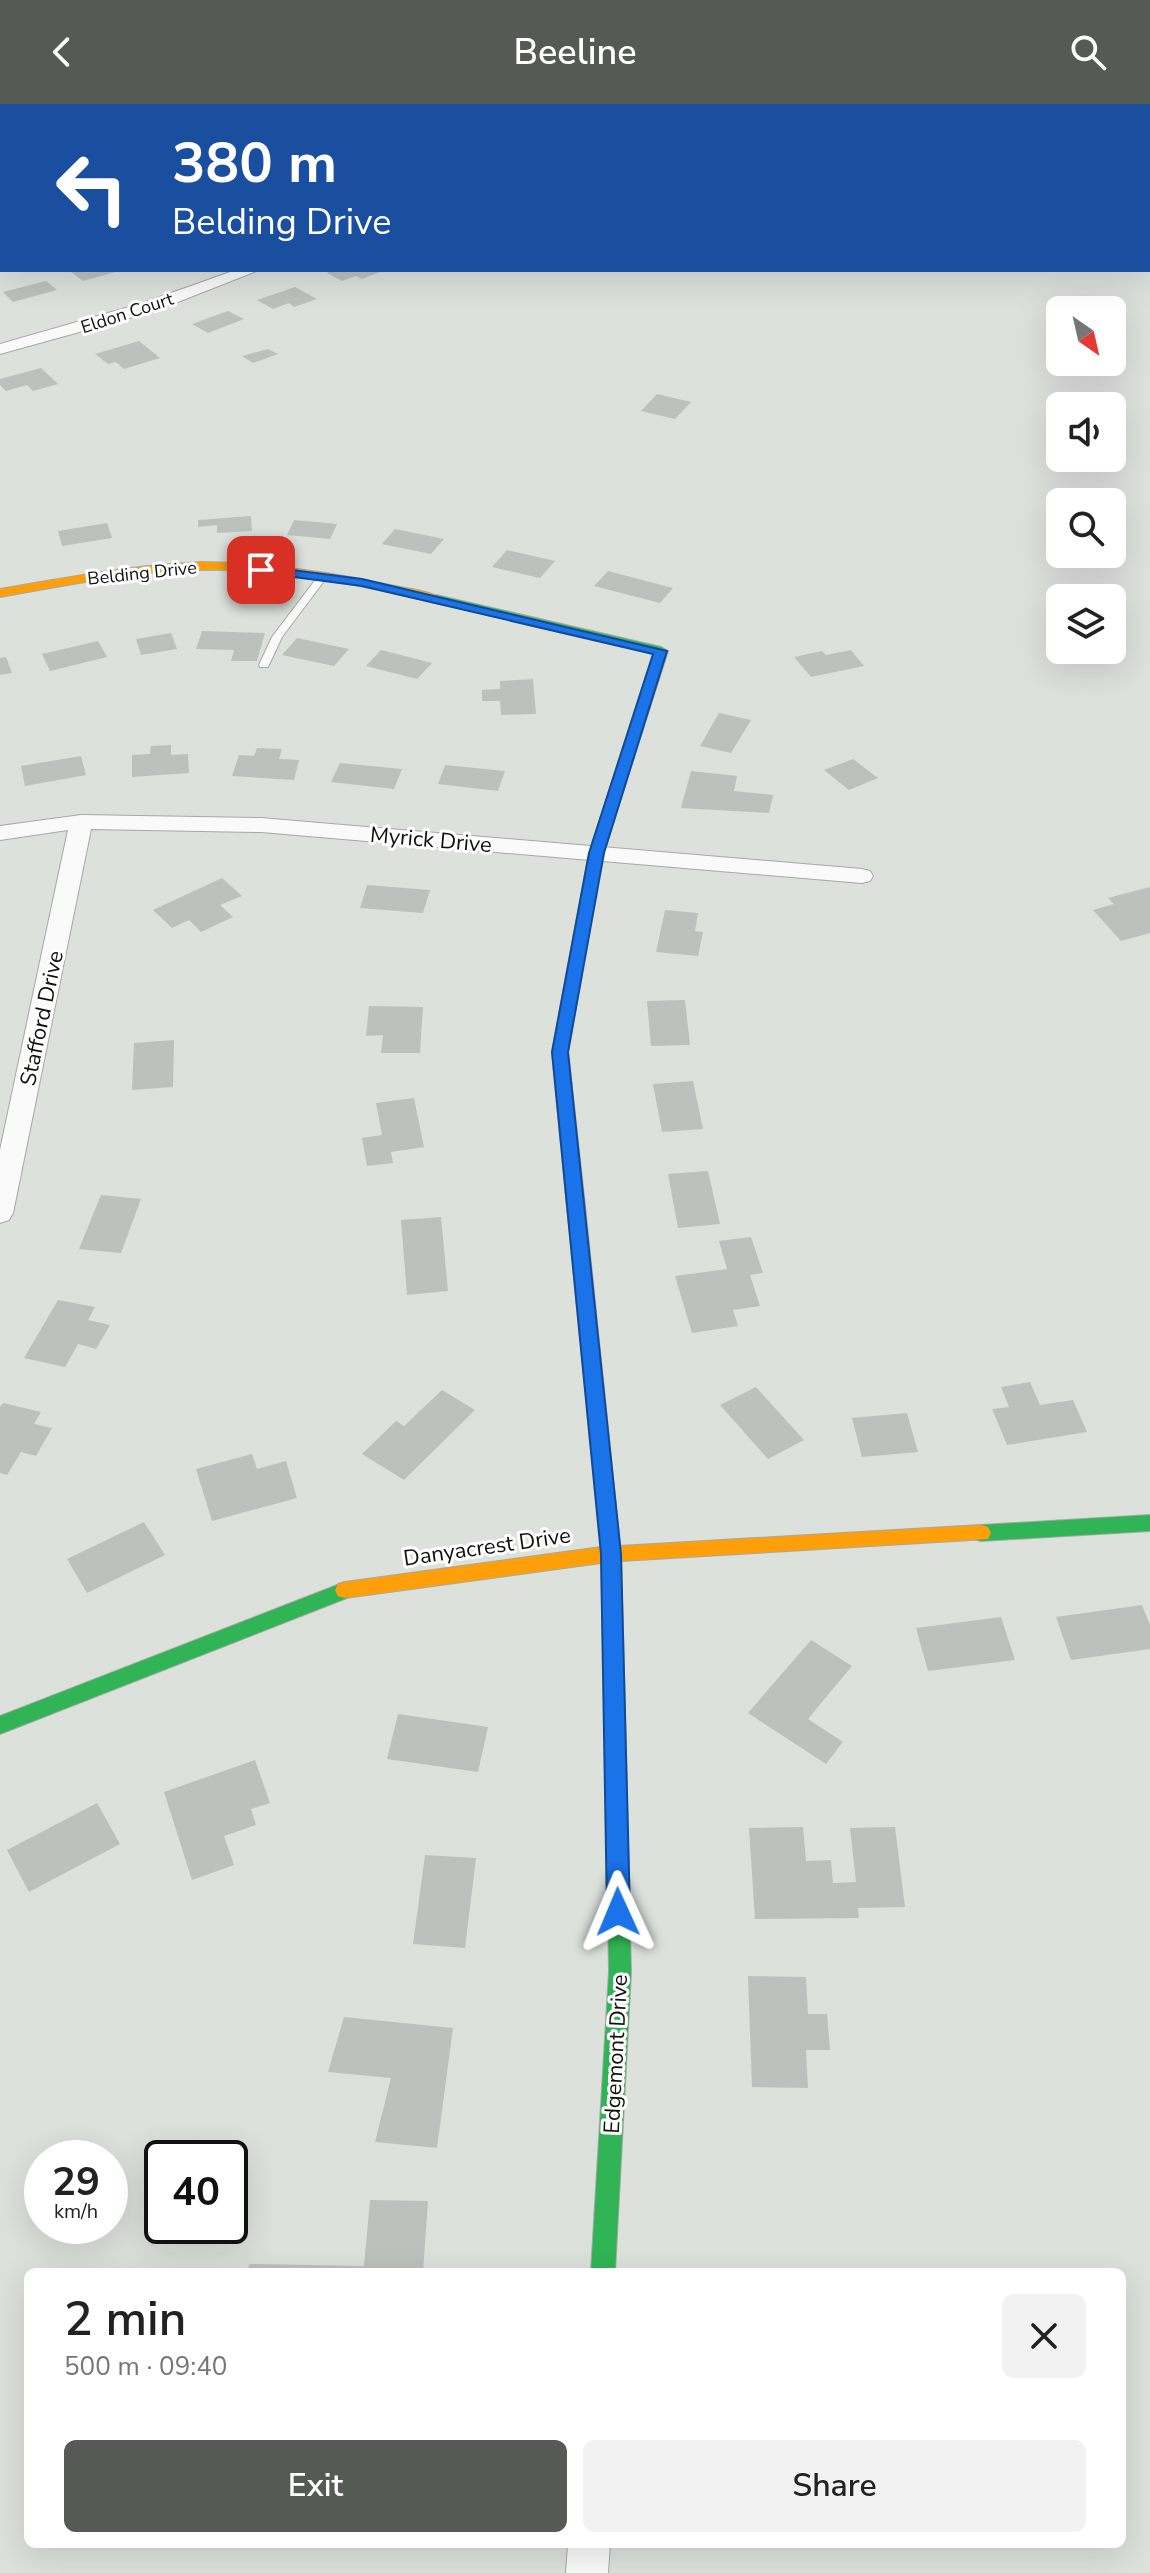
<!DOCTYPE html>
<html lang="en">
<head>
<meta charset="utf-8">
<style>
  :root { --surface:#fff; --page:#f2f2f2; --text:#222; --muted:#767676; --accent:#565a55 }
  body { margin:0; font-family:"Nunito Sans",sans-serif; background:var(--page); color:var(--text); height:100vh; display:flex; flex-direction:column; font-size:30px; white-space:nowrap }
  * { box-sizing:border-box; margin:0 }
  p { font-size:26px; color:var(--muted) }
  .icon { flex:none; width:44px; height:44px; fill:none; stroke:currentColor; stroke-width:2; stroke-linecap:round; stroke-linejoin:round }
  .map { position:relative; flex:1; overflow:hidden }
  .details { position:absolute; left:24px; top:2164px; width:1102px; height:280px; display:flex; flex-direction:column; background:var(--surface); border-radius:12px; box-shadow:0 8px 32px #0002 }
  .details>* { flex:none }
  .guide { position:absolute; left:0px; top:0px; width:1150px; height:168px; box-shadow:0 8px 32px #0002; background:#1a4fa0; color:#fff; overflow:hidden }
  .needle { width:52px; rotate:146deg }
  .buttons { position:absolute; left:1046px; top:192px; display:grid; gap:16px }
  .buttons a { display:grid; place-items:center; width:80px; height:80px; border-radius:12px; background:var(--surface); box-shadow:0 8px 32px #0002; font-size:40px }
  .speed { position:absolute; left:24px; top:2036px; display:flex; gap:16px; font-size:40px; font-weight:700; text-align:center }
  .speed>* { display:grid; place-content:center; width:104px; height:104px; border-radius:50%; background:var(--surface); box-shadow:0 8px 32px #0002; line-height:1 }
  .speed small { font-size:20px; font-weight:400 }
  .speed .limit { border:4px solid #111; border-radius:12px; background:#fff; color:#111 }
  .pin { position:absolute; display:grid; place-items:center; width:68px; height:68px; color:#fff; margin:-34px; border-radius:16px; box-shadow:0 4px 12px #0006 }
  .me { position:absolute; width:88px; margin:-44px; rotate:359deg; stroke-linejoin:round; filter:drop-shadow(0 0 6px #0008) }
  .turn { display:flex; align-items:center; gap:28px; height:168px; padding:0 40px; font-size:36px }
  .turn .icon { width:104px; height:104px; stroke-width:2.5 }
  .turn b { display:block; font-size:56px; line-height:68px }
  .round { display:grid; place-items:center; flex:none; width:84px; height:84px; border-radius:12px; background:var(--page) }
  .headline { display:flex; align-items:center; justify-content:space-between; height:136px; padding:0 40px }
  h1 { font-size:48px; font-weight:600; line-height:60px }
  .cta { display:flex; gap:16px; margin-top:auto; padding:16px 40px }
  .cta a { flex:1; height:92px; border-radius:12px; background:var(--accent); color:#fff; font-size:32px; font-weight:600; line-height:92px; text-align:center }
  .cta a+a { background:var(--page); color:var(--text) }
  header { display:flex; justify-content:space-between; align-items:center; height:104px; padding:0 40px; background:var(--accent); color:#fff; font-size:36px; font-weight:600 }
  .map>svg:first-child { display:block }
  .green { fill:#bdcebc }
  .building { fill:#bdc1bd }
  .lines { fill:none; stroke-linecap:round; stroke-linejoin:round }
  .lane-casing { stroke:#a5a9a5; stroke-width:2 }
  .street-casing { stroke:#a5a9a5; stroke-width:2 }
  .fast-casing { stroke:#a5a9a5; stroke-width:2 }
  .slow-casing { stroke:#a5a9a5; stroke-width:2 }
  .lane { fill:#fafafa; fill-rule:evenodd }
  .street { fill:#fafafa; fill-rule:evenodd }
  .fast { fill:#30b455; fill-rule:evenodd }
  .slow { fill:#ff9f0a; fill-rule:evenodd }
  .route { fill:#1a73e8; stroke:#114b97; stroke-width:2 }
  .labels { text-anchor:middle; stroke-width:6; stroke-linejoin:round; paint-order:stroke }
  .far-street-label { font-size:18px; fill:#0e110d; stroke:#fff }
  .street-label { font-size:22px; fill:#0e110d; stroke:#fff }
</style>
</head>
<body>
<header><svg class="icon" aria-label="back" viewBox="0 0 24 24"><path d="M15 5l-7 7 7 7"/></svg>Beeline<svg class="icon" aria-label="search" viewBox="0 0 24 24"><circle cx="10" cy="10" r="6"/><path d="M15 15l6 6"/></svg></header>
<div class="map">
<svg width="1150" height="2469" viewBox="0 0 1150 2469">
  <rect width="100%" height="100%" fill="#dce1dc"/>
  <path class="green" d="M927,0H1150V132L1148,2Z"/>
  <path class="building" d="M79,166H119V167L83,177L71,168Z
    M334,166H385L362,175L356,172L342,177L327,169Z
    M46,177L57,186L13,198L3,188Z
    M295,183L317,195L294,203L289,199L273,205L257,196Z
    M228,207L244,215L208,229L192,220Z
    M139,237L160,254L124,265L116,258L108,260L95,250Z
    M268,245L278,250L253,259L242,252Z
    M41,264L58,280L33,287L27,281L6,287L0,281V275Z
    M657,290L691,298L675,315L641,307Z
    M251,412L252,427L217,429V421L198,423V416Z
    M294,416L337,420L330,435L287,431Z
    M107,419L112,434L62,442L58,427Z
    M395,425L444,435L431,450L382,440Z
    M507,446L555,457L540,474L492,463Z
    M608,467L673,484L660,499L594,482Z
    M202,527L265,529L257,557H231L234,546L196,545Z
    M171,529L177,545L141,551L136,535Z
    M297,534L349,545L334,562L282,551Z
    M98,537L107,553L50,567L42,550Z
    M381,546L432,559L417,575L366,562Z
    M851,546L864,562L811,573L794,553L822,547L826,551Z
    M6,553L12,569L0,571V554Z
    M533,575L536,610L501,611L500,597H482V586L500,585V577Z
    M719,609L751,616L731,649L700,642Z
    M171,641V651L188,650L189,669L132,673V651L150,650L151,642Z
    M257,644L282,645L279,655L299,656L294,676L232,672L239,651L254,652Z
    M81,652L86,671L25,682L21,662Z
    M853,655L878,674L849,686L824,666Z
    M340,659L402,665L394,685L331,678Z
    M445,661L505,667L498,687L438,680Z
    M691,667L737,672L734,687L773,691L769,709L681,704Z
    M222,774L242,792L220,801L233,813L201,828L189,816L172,824L153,806Z
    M367,781L430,786L423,809L360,804Z
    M1150,783V829L1121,837L1093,806L1114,800L1108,794Z
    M665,806L698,809L695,827L703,828L698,852L656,848Z
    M685,896L690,941L651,942L647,897Z
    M369,902L423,903L420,949H381L383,931L366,932Z
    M174,936L173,983L132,986L134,939Z
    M693,977L703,1025L662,1028L653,980Z
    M414,994L424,1043L391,1048L393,1059L367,1062L362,1034L382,1031L376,999Z
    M708,1067L720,1120L678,1124L668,1070Z
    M101,1091L141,1095L121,1149L79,1145Z
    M441,1113L448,1187L407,1191L401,1116Z
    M751,1133L763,1169L750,1171L760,1202L733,1206L738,1222L692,1229L675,1172L727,1165L719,1137Z
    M58,1196L95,1203L88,1216L110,1221L96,1245L78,1240L65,1263L24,1254Z
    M1030,1278L1040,1301L1073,1296L1087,1328L1007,1341L992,1305L1009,1303L1001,1283Z
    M756,1283L804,1336L768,1355L720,1301Z
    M442,1286L475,1306L404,1376L362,1350L396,1317L404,1322Z
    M3,1299L41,1308L34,1320L52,1324L36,1352L21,1348L7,1371L0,1369V1303Z
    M907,1309L918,1348L862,1353L852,1314Z
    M252,1350L257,1365L286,1357L297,1394L212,1417L196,1365Z
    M144,1418L165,1451L87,1489L67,1455Z
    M1142,1501L1150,1521V1545L1071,1556L1056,1513Z
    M1001,1513L1015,1556L928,1567L916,1524Z
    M811,1536L852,1562L808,1615L843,1638L826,1660L748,1609Z
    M398,1610L488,1623L478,1668L387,1655Z
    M255,1656L270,1699L251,1705L256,1721L224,1732L234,1761L192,1776L164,1688Z
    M97,1699L120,1740L29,1788L7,1746Z
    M803,1723L806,1757L831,1756L833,1779L856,1778L850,1724L895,1723L905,1803L858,1804L859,1814L755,1815L749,1724Z
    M425,1751L476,1754L465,1844L413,1840Z
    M748,1872L806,1873L808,1910H827L830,1946H806L808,1984L752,1983Z
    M344,1913L453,1924L437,2044L375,2038L391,1974L328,1968Z
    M370,2096L428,2097L423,2168H248L249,2160L364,2162Z"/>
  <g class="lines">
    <defs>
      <path id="lane" d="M319,471L327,473L282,533L268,563H260L259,561L272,533Z"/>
      <path id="street" d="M235,0H251L234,2Z
        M0,79H2V89H0Z
        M236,166H259L155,207L0,250V240L143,199Z
        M81,711L261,714L862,765L870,767L873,772L870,777L862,779L261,728L91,725L13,1109L9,1116L0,1119V1046L68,726L0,736V722Z
        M568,2440H610L608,2469H566Z"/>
      <path id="fast" d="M436,491L661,543L668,547L603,749L568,948L585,1102L576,1108L567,1102L552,948L589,749L654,549L431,498L430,495Z
        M1150,1411V1427L981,1437L974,1435L971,1429L974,1423L981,1421Z
        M345,1478L352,1480L355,1486L352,1492L0,1630V1612Z
        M614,1562L621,1565L624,1571L631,1868L615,2168H591L609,1868L604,1571L607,1565Z"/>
      <path id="slow" d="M202,458C268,459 331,468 395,482C410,485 431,487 442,495L436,499C359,481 280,463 200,466C133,468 66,481 0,493V485C67,473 134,461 202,458Z
        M576,1096L585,1102L620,1442L981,1421L988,1423L991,1429L988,1435L621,1457L624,1571L621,1577L614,1580L607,1577L604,1571L601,1459L345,1494L338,1492L335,1486L338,1480L345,1478L601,1443L567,1102Z"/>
    </defs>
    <use href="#lane" class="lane-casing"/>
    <use href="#street" class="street-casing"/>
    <use href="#fast" class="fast-casing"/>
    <use href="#slow" class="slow-casing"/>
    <use href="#lane" class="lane"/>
    <use href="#street" class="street"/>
    <use href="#fast" class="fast"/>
    <use href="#slow" class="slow"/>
  </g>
  <path class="route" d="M261,462L362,475L667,547L604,749L568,948L621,1450L630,1808L626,1816L618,1819L611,1816L607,1808L601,1450L552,948L589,749L653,550L362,482L257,468V463Z"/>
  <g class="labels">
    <g class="far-street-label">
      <text transform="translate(127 209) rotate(-18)" y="6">Eldon Court</text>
      <text transform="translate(142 469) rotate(-6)" y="6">Belding Drive</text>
    </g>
    <g class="street-label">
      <text transform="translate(431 735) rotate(5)" y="8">Myrick Drive</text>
      <text transform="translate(41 914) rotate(-78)" y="8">Stafford Drive</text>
      <text transform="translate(487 1442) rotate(-8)" y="8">Danyacrest Drive</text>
      <text transform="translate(615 1950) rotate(-87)" y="8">Edgemont Drive</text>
    </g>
  </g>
</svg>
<div class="buttons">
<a><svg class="needle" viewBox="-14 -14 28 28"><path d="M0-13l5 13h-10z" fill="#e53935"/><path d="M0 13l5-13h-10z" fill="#767676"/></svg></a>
<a><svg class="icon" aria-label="sound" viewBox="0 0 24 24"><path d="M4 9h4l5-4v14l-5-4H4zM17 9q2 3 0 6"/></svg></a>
<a><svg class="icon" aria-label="search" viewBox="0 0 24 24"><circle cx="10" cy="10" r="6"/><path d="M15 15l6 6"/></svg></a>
<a><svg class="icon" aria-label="layers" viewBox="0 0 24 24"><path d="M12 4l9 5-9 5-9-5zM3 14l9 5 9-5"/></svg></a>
</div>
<div class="speed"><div>29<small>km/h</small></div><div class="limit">40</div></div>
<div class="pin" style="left:261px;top:466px;background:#d93025"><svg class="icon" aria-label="arrive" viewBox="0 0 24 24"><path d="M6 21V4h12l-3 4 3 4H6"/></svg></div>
<svg class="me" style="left:618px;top:1808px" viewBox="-20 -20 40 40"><path d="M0-17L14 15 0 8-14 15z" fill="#1a73e8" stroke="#fff" stroke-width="4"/></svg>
<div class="guide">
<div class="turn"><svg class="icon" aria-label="left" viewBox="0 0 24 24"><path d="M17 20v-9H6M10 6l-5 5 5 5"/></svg><div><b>380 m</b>Belding Drive</div></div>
</div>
<section class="details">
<div class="headline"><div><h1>2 min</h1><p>500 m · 09:40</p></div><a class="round"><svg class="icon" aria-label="close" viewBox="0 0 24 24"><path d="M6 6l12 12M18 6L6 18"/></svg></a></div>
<div class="cta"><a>Exit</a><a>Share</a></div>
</section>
</div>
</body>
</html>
